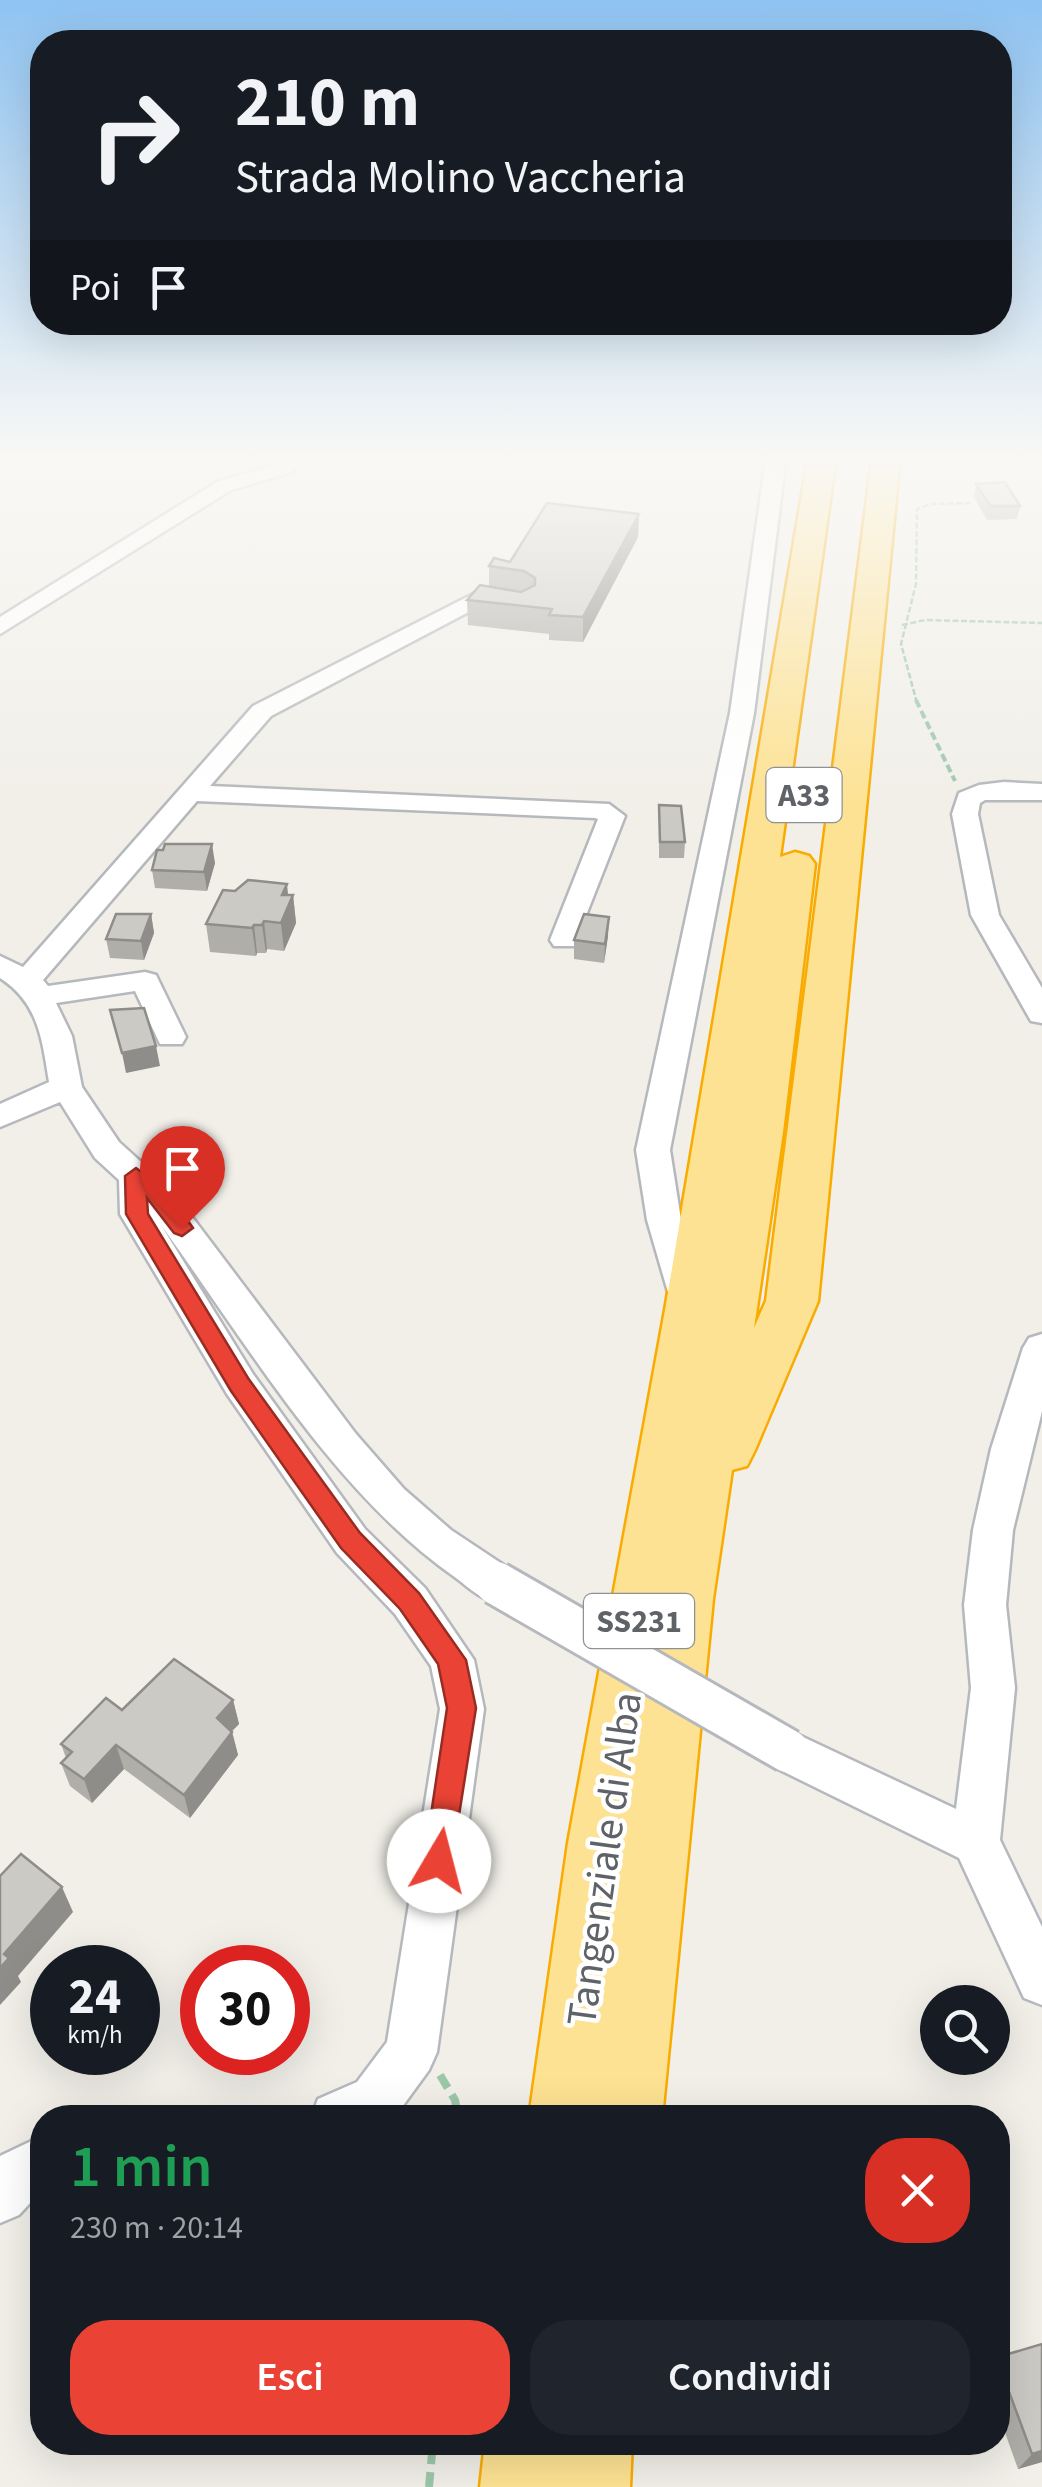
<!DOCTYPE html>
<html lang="it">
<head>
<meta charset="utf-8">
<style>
  :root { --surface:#171b24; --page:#20242c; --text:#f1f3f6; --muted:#9ea1a6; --accent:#ea4335 }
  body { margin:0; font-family:"Source Sans 3",sans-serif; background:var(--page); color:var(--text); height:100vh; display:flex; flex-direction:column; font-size:38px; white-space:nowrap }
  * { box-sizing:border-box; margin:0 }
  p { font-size:32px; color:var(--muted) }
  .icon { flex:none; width:55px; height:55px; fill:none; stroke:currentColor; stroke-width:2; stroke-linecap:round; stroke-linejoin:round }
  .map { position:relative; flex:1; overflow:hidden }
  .sheet { position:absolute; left:30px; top:2105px; width:980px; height:350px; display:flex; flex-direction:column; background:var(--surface); border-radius:40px; box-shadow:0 10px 40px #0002 }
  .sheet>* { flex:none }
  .guide { position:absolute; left:30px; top:30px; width:982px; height:305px; border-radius:40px; box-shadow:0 10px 40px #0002; background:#171b24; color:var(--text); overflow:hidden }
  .controls { position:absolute; left:920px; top:1985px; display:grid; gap:20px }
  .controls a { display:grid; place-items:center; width:90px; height:90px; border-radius:50%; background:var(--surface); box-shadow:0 10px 40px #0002; font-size:50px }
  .speed { position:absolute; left:30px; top:1945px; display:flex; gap:20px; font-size:50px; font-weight:700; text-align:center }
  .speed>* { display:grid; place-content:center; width:130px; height:130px; border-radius:50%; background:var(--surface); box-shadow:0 10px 40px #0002; line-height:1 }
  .speed small { font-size:25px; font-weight:400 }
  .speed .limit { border:15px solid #d22; background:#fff; color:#111 }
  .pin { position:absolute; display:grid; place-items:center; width:85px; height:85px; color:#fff; margin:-102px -42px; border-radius:50% 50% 50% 0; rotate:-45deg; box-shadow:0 0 10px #0007 }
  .pin .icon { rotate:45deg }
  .me { position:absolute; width:110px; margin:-55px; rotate:8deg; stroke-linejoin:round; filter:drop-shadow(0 0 8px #0008) }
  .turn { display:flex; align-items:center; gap:35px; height:210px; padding:0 40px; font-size:45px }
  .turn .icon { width:130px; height:130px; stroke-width:2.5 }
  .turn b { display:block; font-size:70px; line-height:85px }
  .then { display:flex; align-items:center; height:95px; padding:0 40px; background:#0003; gap:20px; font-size:38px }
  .round { display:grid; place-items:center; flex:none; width:105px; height:105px; border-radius:40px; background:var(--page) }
  .head { display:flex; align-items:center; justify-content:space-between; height:170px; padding:0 40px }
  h1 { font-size:60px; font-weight:600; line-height:75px; color:#1e9e55 }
  .primary-button { display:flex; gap:20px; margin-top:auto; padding:20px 40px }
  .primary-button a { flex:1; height:115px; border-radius:40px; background:var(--accent); color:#fff; font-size:40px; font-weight:600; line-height:115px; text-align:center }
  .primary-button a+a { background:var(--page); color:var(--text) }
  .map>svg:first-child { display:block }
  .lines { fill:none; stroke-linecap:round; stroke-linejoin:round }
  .minor-casing { stroke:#b5b8bc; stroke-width:5 }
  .highway-casing { stroke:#f9ab00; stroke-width:5 }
  .path-far2 { stroke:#9cc7a9; stroke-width:2.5; stroke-dasharray:6 2.5; stroke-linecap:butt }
  .path-far1 { stroke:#9cc7a9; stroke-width:4; stroke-dasharray:8 4; stroke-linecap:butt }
  .path { stroke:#9cc7a9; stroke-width:8; stroke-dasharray:15 8; stroke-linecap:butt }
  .minor { fill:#fff; fill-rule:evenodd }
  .highway { fill:#fde293; fill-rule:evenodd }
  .minor-bridge-casing { stroke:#b5b8bc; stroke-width:48; stroke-linecap:butt }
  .minor-bridge { stroke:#fff; stroke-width:42 }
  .wall { fill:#afaea9 }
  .shaded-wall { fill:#8f8d8a }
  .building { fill:#cccac5; stroke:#8f8d8a; stroke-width:2.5 }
  .route { fill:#ea4335; stroke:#982c22; stroke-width:2.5 }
  .labels { text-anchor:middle; stroke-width:9; stroke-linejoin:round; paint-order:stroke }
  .shield { fill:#fff; stroke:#8f9295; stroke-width:2.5 }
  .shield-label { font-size:32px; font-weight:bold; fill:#5f6368 }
  .near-street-label { font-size:42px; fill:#5f6368; stroke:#fff }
</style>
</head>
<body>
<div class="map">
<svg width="1042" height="2487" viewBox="0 0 1042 2487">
  <rect width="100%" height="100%" fill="#f1efe8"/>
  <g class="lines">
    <defs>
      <path id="minor" d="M282,458H300V465L289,473L231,490L0,634V617L217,482L275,465Z
        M766,458H786L754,713L670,1150L681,1220L706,1299L701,1308L688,1312L675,1308L670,1299L647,1220L636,1150L730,713Z
        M477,592L519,599L522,604L511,611L480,606L271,716L210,786L609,804L625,816L574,946H554L550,940L598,819L595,818L197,801L43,980L48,986L145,972L156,975L186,1037L182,1044H160L135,991L56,1003L72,1036L82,1087L119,1142L171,1189L356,1434L404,1489L451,1530L511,1570L517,1583L511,1596C506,1597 501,1601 496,1601C482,1601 467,1586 456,1578C334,1493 248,1345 161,1225L253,1374L365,1529L425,1588L474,1660L484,1709L437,2052L429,2070L394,2118H311L318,2099L357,2082L387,2042L440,1709L431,1666L395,1614L337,1553L227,1394L120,1214L119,1180L95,1158L60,1102L0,1127V1104L49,1082C42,1040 39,1003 0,978V956L23,967L253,706Z
        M1004,782L1042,784V800H985L980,803L978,814L999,915L1042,988V1023L1031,1021L1027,1014L971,915L952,814L959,793L979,785Z
        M1042,1334V1411L1013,1530L1006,1605L1015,1688L1000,1840L1042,1927V2005L1024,1998L959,1858L772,1766L765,1751L772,1736L788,1730L956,1809L971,1688L964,1605L973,1530L991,1449L1023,1348L1029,1338Z
        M42,2136V2190L19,2215L0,2223V2156Z"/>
      <path id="highway" d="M808,458H836L780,857L795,852L809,856L815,864L783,1132L754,1328L766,1301L872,458H900L818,1301L755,1450L747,1466L732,1470L713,1599L662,2118H529L568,1843L665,1310Z
        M485,2442H632L630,2487H480Z"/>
    </defs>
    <use href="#minor" class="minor-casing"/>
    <use href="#highway" class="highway-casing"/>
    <path class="path-far2" d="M902,625L925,620L1042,623
      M917,703L901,644L916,584L917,509L931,504L971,503"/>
    <path class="path-far1" d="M916,700L955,781"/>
    <path class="path" d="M440,2075L455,2100L458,2118
      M429,2487L433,2442"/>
    <use href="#minor" class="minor"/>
    <use href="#highway" class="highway"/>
    <defs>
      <path id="minor-bridge" d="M496,1583L788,1751"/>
    </defs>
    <use href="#minor-bridge" class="minor-bridge-casing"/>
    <use href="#minor-bridge" class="minor-bridge"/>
  </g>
  <path class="wall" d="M976,484L1020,506L1017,519L987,520L974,497Z
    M639,514L638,537L583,642L549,640V634L468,625L467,600L489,587V566L510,562Z
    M659,805L685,842L684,858H659Z
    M215,863L207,891L155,888L152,870Z
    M288,895H293L296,923L284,951L267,949L266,953H257L256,956L210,952L206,924Z
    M151,914L154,933L144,960L110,958L106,939Z
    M608,936L604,963L574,959V940Z
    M233,1700L239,1724L232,1731L238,1755L190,1818L124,1769L92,1803L70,1786L61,1763L66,1758L61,1744L122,1710Z
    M998,2357L1042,2462L1018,2469L998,2413Z"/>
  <path class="shaded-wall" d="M639,514L638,537L583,642V617Z
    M212,844L215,863L207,891L204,872Z
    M287,884L289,904L293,895L296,923L284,951L281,923L282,895Z
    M151,914L154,933L144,960L141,941Z
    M609,917L608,936L604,963L605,944Z
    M264,921L267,949L266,953L262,925Z
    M254,925L257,953L256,956L252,928Z
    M156,1046L160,1066L126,1073L122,1053Z
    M233,1700L239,1724L222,1741L217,1718Z
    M232,1732L238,1755L190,1818L184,1795Z
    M116,1745L124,1769L92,1803L84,1779Z
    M62,1887L73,1912L18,1976L21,1982L0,2005V1968L4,1954Z
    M1042,2451V2462L1018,2469L1032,2454Z"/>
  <path class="building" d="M1005,482L1020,506H990L976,484Z
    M547,503L639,514L583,617L549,615L552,609L467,600L480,585L521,592L535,585V578L524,571L489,566L494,558L510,562Z
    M659,805L681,806L685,842H660Z
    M165,844H212L204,872L152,870L157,850H163Z
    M248,880L287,884L282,895H293L281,923L264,921L262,925H254L252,928L206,924L223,890L235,891Z
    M116,914H151L141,941L106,939Z
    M584,914L609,917L605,944L574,940Z
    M144,1008L156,1046L122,1053L110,1010Z
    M174,1659L233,1700L217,1718L232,1732L184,1795L116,1745L84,1779L61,1763L72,1752L61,1744L106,1698L122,1710Z
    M21,1854L62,1887L4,1954L9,1958L0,1968V1876Z
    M1042,2344V2451L1032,2454L998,2362V2357Z"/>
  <linearGradient id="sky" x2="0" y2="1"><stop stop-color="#8fc3f1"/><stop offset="0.57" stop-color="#f9f8f5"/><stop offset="1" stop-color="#f9f8f5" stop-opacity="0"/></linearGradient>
  <rect width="1042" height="806" fill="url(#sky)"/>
  <path class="route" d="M136,1168L167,1191L193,1228L182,1236L174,1233L147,1198L148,1214L248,1378L360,1533L419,1593L466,1660L476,1708L450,1872L439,1876L428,1872L424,1861L447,1708L438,1664L400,1609L341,1548L231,1391L126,1214L125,1176Z"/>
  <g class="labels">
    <g class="shield">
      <rect x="766.5" y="768" width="75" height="54" rx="8"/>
      <rect x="584" y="1594" width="110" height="54" rx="8"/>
    </g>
    <g class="shield-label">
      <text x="804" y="806">A33</text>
      <text x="639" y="1632">SS231</text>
    </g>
    <g class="near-street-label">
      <text transform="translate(603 1859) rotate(-82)" y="15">Tangenziale di Alba</text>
    </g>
  </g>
</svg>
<div class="controls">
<a><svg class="icon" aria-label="search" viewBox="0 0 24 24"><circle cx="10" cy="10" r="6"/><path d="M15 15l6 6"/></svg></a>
</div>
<div class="speed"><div>24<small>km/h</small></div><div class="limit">30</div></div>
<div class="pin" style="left:182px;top:1228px;background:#d93025"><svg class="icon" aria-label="arrive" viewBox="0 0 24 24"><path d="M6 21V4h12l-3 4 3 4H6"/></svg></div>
<svg class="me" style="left:439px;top:1861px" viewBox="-20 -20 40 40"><circle r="19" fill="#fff"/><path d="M0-13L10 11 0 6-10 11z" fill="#ea4335"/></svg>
<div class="guide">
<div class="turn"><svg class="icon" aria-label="right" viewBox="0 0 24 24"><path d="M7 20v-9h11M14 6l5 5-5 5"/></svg><div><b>210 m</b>Strada Molino Vaccheria</div></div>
<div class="then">Poi<svg class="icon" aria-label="arrive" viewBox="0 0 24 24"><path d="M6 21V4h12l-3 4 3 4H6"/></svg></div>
</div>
<section class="sheet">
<div class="head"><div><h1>1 min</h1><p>230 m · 20:14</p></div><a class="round" style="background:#d93025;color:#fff"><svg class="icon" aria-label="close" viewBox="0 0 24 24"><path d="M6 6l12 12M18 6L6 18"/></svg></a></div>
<div class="primary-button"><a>Esci</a><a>Condividi</a></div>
</section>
</div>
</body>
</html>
